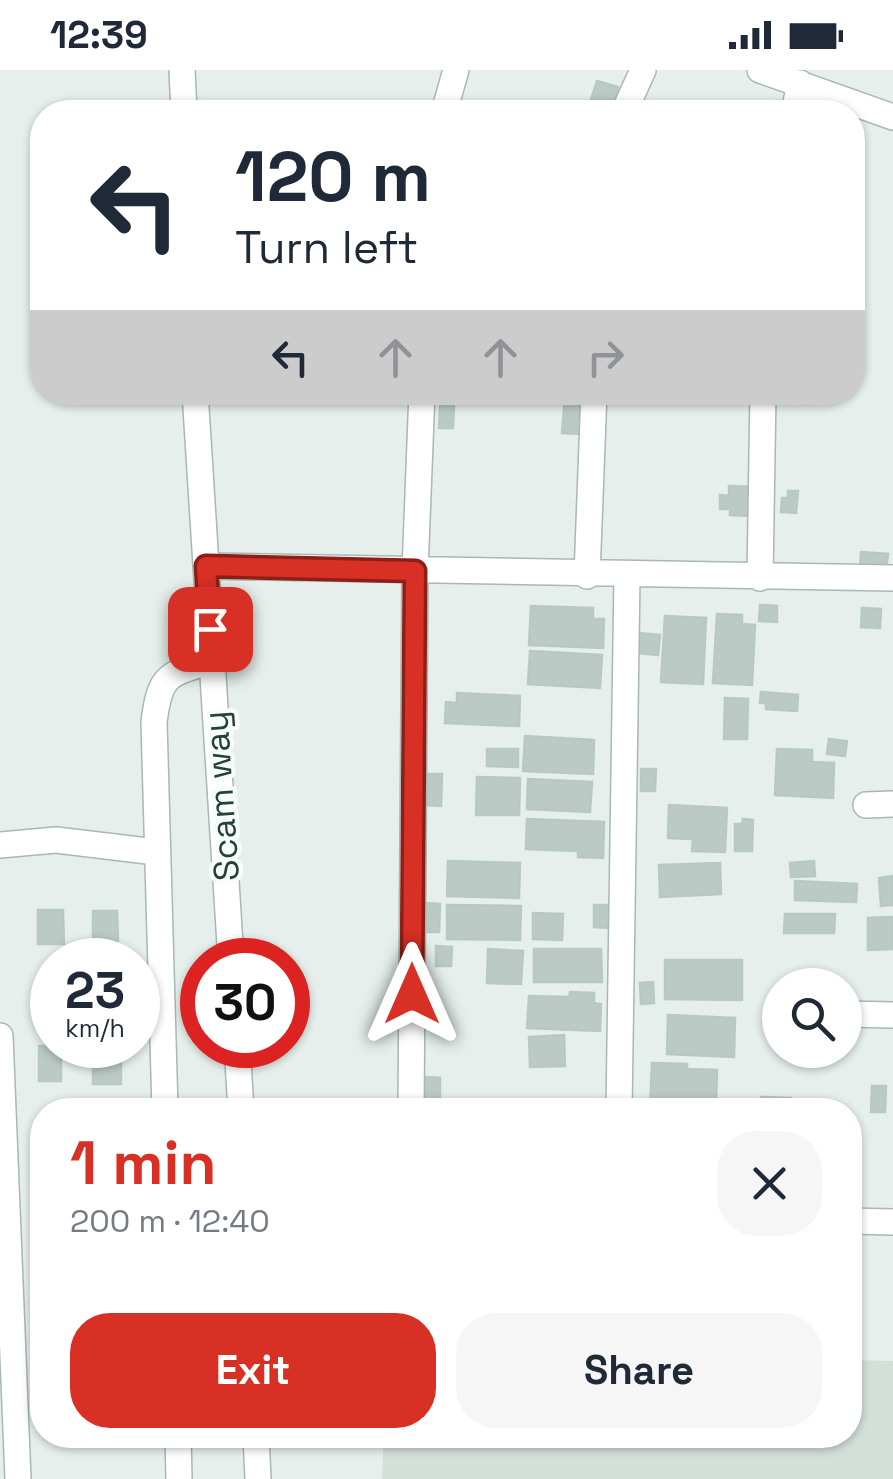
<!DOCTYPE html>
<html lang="en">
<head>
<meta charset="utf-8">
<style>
  :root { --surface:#fff; --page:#f6f6f7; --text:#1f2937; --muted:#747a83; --accent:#d93025 }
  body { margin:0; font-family:"Space Grotesk",sans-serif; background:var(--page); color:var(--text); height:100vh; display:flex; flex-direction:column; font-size:38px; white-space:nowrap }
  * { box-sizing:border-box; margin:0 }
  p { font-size:32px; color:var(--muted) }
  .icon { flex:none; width:55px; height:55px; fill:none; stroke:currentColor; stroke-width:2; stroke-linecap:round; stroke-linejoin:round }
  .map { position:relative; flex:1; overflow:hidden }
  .side { position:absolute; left:30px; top:1028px; width:832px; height:350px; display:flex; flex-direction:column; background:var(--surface); border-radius:40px; box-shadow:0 2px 8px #0004 }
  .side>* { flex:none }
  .banner { position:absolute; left:30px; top:30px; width:835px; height:305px; border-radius:40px; box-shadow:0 2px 8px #0004; background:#fff; color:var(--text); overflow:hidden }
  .fabs { position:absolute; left:762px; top:898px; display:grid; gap:20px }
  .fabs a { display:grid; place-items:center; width:100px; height:100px; border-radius:50%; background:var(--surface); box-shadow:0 2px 8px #0004; font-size:50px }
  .speed { position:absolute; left:30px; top:868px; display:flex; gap:20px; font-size:50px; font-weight:700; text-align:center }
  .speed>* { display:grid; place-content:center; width:130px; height:130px; border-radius:50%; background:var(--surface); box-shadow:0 2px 8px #0004; line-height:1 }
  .speed small { font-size:25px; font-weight:400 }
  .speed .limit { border:15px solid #d22; background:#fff; color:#111 }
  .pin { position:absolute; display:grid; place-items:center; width:85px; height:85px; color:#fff; margin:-42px; border-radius:20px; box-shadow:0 5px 15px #0006 }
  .me { position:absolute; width:110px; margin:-55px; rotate:0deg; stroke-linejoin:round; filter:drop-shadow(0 0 8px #0008) }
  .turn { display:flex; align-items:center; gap:35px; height:210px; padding:0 40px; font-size:45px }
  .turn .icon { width:130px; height:130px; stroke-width:2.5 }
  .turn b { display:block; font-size:70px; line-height:85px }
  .lanes { display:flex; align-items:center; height:95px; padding:0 40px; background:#0003; justify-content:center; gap:50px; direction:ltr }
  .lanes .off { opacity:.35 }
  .round { display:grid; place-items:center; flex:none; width:105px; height:105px; border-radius:40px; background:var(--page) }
  .overview { display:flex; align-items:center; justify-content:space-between; height:170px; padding:0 40px }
  h1 { font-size:60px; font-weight:700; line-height:75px; color:var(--accent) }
  .button { display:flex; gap:20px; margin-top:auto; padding:20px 40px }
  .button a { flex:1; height:115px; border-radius:40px; background:var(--accent); color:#fff; font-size:40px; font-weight:700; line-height:115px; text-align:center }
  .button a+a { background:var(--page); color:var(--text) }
  .status { display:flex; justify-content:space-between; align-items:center; height:70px; padding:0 50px; background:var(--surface); direction:ltr }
  .status svg { height:28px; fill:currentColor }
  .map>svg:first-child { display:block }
  .built { fill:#d4dfda }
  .building { fill:#bbcac4; stroke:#b8c9c2; stroke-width:2.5 }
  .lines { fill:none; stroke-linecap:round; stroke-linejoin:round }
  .minor-casing { stroke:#a8b8b2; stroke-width:28 }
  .minor { stroke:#fff; stroke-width:25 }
  .route-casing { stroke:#8d1f18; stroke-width:25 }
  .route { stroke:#d93025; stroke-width:18 }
  .labels { text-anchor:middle; stroke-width:9; stroke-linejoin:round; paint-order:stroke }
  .street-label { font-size:35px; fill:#24423a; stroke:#f7fbf9 }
</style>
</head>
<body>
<div class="status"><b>12:39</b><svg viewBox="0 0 49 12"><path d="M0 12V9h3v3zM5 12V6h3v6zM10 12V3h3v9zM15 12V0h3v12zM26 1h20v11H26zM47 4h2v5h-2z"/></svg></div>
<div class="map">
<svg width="893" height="1409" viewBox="0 0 893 1409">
  <rect width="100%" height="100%" fill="#e6efeb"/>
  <path class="built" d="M850,1290L893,1291V1409H382L384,1365H850Z"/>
  <path class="building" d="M597,11L618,17L610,42H587Z
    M776,322H802V334L776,333Z
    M565,326L584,327L581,364L562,363Z
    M440,336H454L453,358H439Z
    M729,416L752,417L750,446L730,445V439H720V425L729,426Z
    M788,421H798L796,443L781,442L782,428H788Z
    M861,482L888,484L886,501L860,499Z
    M760,535L777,536V552L759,551Z
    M531,536L593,538V549H604L603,578L529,575Z
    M862,538L881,539L880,558L861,557Z
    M717,544L742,545V554L755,555L752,615L713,613Z
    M665,546L706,548L703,614L661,612Z
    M638,563L660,565L658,585L637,583Z
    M530,581L602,585L600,618L528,614Z
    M761,622L798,625L797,641L766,639V633H760Z
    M457,623L520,626L519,656L445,653L446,632L457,633Z
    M725,628L748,629L747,669H724Z
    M525,666L594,670L593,704L523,701Z
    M829,669L847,671L845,686L827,684Z
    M487,679H518V697L487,696Z
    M777,679L812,680V692L834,693L833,728L775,725Z
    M641,699H656L655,721H641Z
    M425,704H442L441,736L424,735Z
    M477,707L520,708L519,745H476Z
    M528,709L592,712L590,742L527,739Z
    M669,735L727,738L725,782L692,781L693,769L668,768Z
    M527,749L604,752L603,788L578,787V781L526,779Z
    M743,749L753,750L752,781H735V754H742Z
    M448,791L520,793L519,828L447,826Z
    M814,791L815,806L791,807L790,793Z
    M720,793L721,824L660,827L659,795Z
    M893,806V835L881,836L879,808Z
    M795,811L857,814L856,832L795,830Z
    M425,833L440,834L439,862H424Z
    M447,835L521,836L520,870L447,869Z
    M594,835H611L610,858L594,857Z
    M38,840H63L64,874H38Z
    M93,841H117L118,871L93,872Z
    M533,843L563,844L562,870L533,869Z
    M785,844H835L834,863H784Z
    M893,847V879L868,880V848Z
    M436,876L452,877L451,896H436Z
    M488,879L523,881L521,914L487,913Z
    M534,879H601L602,912H534Z
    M665,890H742V930L665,929Z
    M38,907H52V942H39Z
    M653,912L654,933L641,934L640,913Z
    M570,922L594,923V933L601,934L600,961L527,958L529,926L569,927Z
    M668,945L735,948L734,987L667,984Z
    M564,965L565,996L530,997L529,967Z
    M93,975H121V1014H93Z
    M39,976H61V1011H39Z
    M652,993L687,994V999L717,1000L716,1034L684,1032L683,1040H650Z
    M426,1007L440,1008V1040H426Z
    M872,1016H886L885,1042H871Z
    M761,1027L791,1028V1040H760Z"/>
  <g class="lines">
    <defs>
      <path id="minor" d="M182,0L184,42
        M760,0L893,47
        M444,42L456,0
        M624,42L643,0
        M794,42L800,13
        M195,322L231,890
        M206,496L893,508
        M587,506L594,322
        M760,508L763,322
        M866,735L893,734
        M0,775L56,770L156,782
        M845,944L893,945
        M0,966L18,1409
        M237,975L241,1040
        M165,1040L154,652C160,604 168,604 212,591
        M411,1040L415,501L422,322
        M619,1040L627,506
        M850,1151L893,1152
        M178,1365L179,1409
        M256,1365L258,1409"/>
    </defs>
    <use href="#minor" class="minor-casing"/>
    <use href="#minor" class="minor"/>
  </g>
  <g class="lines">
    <defs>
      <path id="route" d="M210,559L206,496L415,501L412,924"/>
    </defs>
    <use href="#route" class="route-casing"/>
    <use href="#route" class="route"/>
  </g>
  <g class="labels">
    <g class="street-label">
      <text transform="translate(221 726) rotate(-94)" y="12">Scam way</text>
    </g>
  </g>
</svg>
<div class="fabs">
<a><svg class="icon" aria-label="search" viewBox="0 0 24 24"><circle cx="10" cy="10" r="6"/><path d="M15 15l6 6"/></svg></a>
</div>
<div class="speed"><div>23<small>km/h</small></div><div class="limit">30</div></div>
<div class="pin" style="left:210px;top:559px;background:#d93025"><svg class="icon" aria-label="arrive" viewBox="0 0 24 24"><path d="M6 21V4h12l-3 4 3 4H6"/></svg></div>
<svg class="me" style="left:412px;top:924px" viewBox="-20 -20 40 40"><path d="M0-17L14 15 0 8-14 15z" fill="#d93025" stroke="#fff" stroke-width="4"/></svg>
<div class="banner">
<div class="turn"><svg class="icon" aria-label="left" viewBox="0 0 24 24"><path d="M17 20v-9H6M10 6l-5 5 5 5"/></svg><div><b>120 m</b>Turn left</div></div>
<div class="lanes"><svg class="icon" aria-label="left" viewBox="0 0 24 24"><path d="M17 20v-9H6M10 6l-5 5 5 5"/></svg><svg class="icon off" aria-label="ahead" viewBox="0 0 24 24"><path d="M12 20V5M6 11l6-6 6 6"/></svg><svg class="icon off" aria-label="ahead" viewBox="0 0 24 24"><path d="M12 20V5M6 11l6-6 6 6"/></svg><svg class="icon off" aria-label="right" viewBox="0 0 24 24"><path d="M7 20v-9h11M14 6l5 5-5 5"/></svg></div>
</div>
<section class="side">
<div class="overview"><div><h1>1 min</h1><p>200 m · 12:40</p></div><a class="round"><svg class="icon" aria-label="close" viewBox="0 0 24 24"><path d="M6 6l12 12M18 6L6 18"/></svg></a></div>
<div class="button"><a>Exit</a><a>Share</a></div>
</section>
</div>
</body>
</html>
